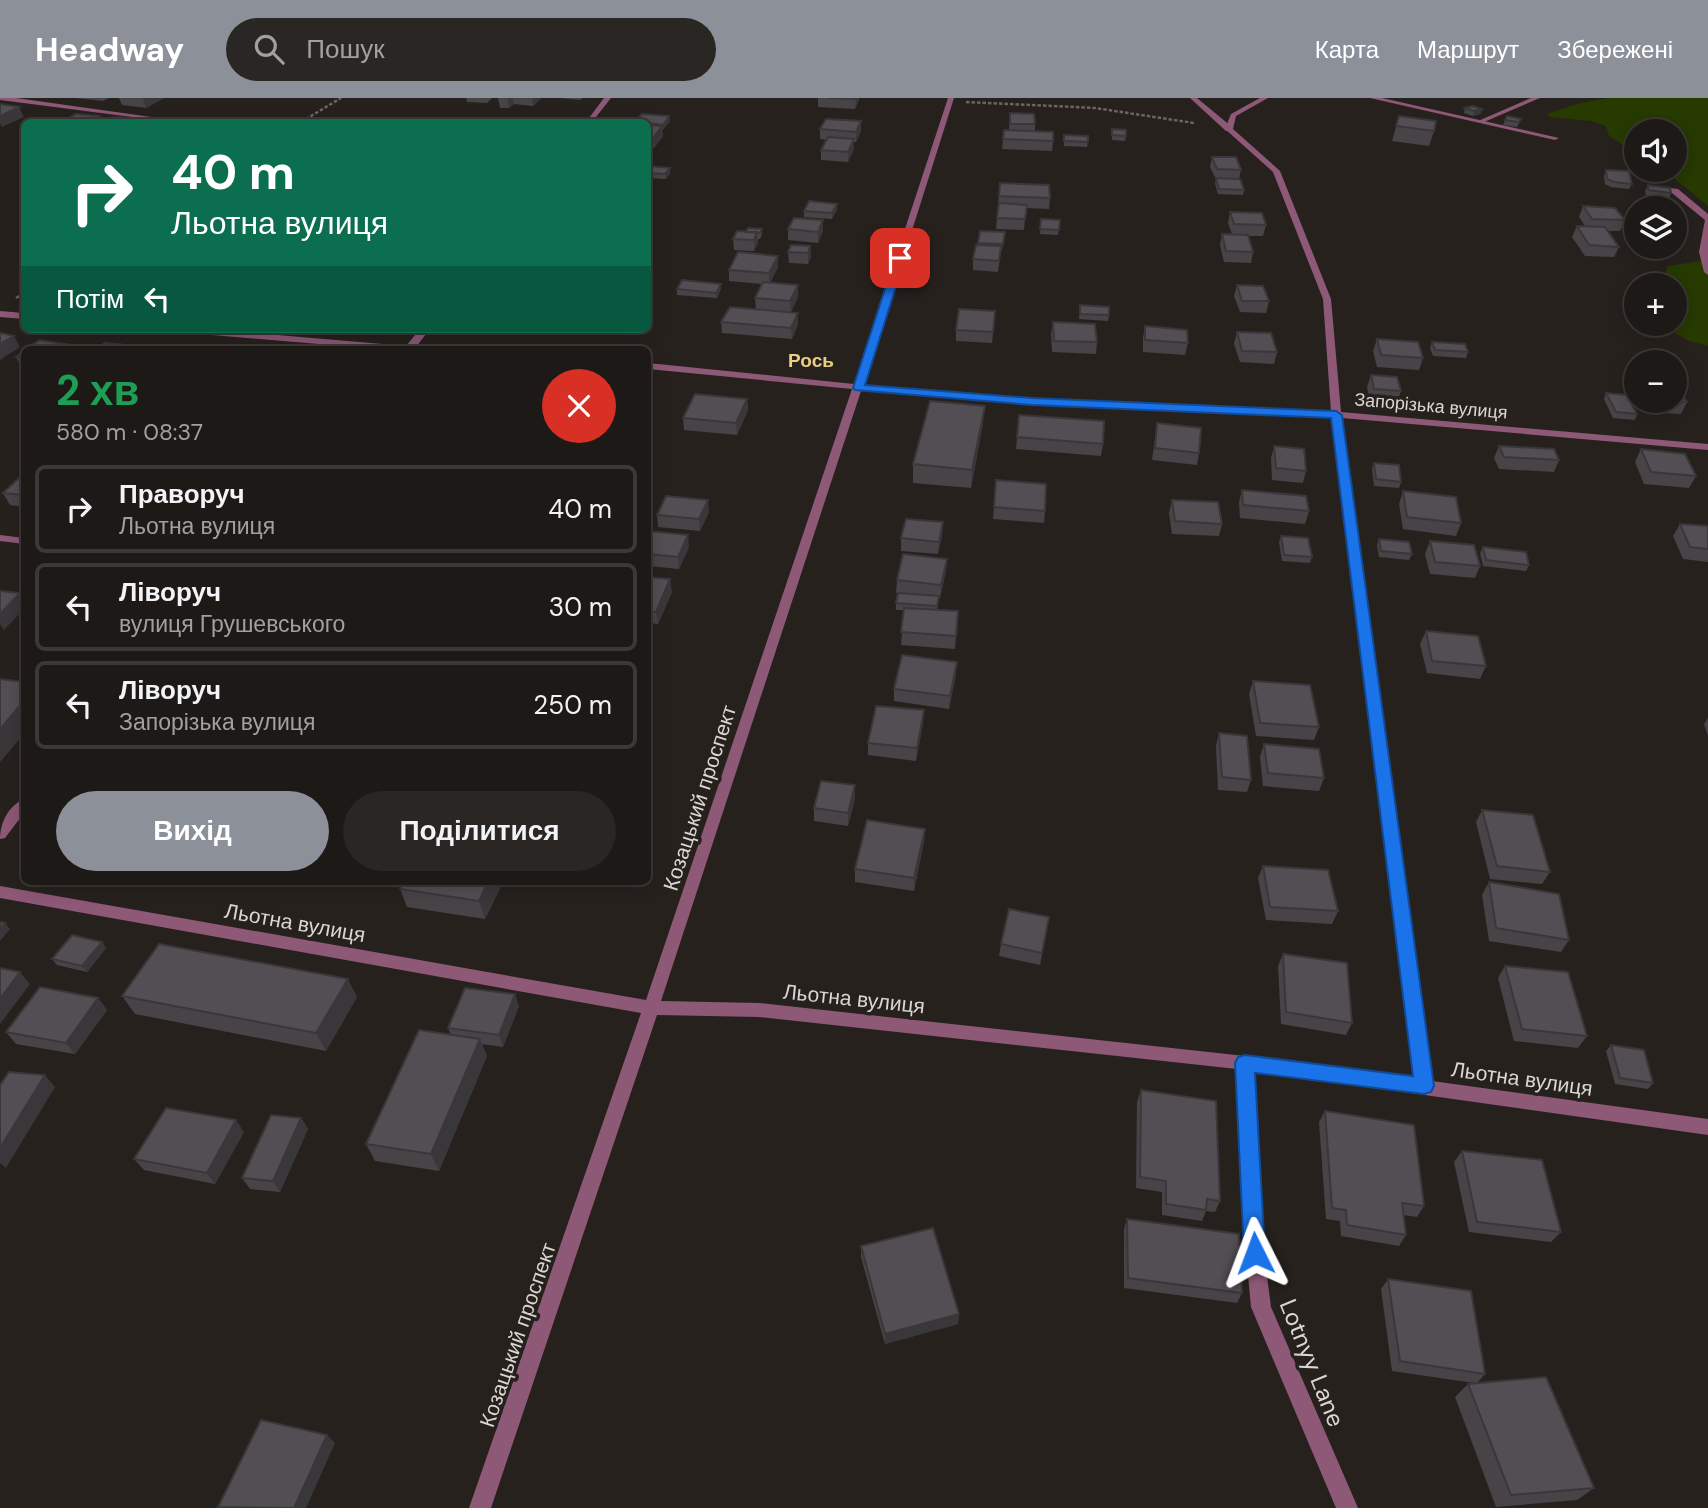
<!DOCTYPE html>
<html lang="uk">
<head>
<meta charset="utf-8">
<style>
  :root { --surface:#1d1916; --page:#2a2623; --text:#f1f3f6; --muted:#a0a0a1; --line:#3b3835; --accent:#8c9099 }
  body { margin:0; font-family:"DM Sans",sans-serif; background:var(--page); color:var(--text); height:100vh; display:flex; flex-direction:column; font-size:26px; white-space:nowrap }
  * { box-sizing:border-box; margin:0 }
  p { font-size:23px; color:var(--muted) }
  .icon { flex:none; width:38px; height:38px; fill:none; stroke:currentColor; stroke-width:2; stroke-linecap:round; stroke-linejoin:round }
  .map { position:relative; flex:1; overflow:hidden }
  .panel { position:absolute; left:21px; top:248px; width:630px; height:539px; display:flex; flex-direction:column; background:var(--surface); border-radius:10px; box-shadow:0 4px 18px #0003,0 0 0 2px var(--line) }
  .panel>* { flex:none }
  .top-card { position:absolute; left:21px; top:21px; width:630px; height:214px; border-radius:10px; box-shadow:0 4px 18px #0003,0 0 0 2px var(--line); background:#0b6e4f; color:#fff; overflow:hidden }
  .tools { position:absolute; left:1624px; top:21px; display:grid; gap:14px }
  .tools a { display:grid; place-items:center; width:63px; height:63px; border-radius:50%; background:var(--surface); box-shadow:0 4px 18px #0003,0 0 0 2px var(--line); font-size:35px }
  .pin { position:absolute; display:grid; place-items:center; width:60px; height:60px; color:#fff; margin:-30px; border-radius:14px; box-shadow:0 4px 10px #0006 }
  .me { position:absolute; width:77px; margin:-38px; rotate:357deg; stroke-linejoin:round; filter:drop-shadow(0 0 5px #0008) }
  .turn { display:flex; align-items:center; gap:24px; height:147px; padding:0 35px; font-size:32px }
  .turn .icon { width:91px; height:91px; stroke-width:2.5 }
  .turn b { display:block; font-size:49px; line-height:60px }
  .then { display:flex; align-items:center; height:66px; padding:0 35px; background:#0003; gap:14px; font-size:26px }
  .round { display:grid; place-items:center; flex:none; width:74px; height:74px; border-radius:37px; background:var(--page) }
  .head { display:flex; align-items:center; justify-content:space-between; height:119px; padding:0 35px }
  h1 { font-size:42px; font-weight:700; line-height:52px; color:#1e9e55 }
  .primary-button { display:flex; gap:14px; margin-top:auto; padding:14px 35px }
  .primary-button a { flex:1; height:80px; border-radius:42px; background:var(--accent); color:#fff; font-size:28px; font-weight:700; line-height:80px; text-align:center }
  .primary-button a+a { background:var(--page); color:var(--text) }
  ul { padding:0; list-style:none }
  li { display:flex; align-items:center; gap:21px; height:88px; margin:0 14px 10px; padding:0 21px; border:4px solid var(--line); border-radius:10px }
  li div { flex:1 }
  li b { display:block; font-size:26px }
  li em { font-style:normal }
  header { display:flex; align-items:center; gap:42px; box-sizing:border-box; height:98px; padding:0 35px; background:var(--accent); color:#fff }
  header strong { font-size:33px }
  nav { display:flex; gap:38px; margin-inline-start:auto; font-size:24px }
  .search { width:490px; height:63px; background:var(--page); display:flex; align-items:center; gap:18px; box-sizing:border-box; padding:0 24px; border-radius:38px; color:var(--muted); font-size:26px }
  .map>svg:first-child { display:block }
  .green { fill:#273a00 }
  .lines { fill:none; stroke-linecap:round; stroke-linejoin:round }
  .path { stroke:#6b6562; stroke-width:2.5; stroke-dasharray:3.5 2; stroke-linecap:butt }
  .lane { fill:#8e5877; fill-rule:evenodd }
  .street { fill:#8e5877; fill-rule:evenodd }
  .wall { fill:#474347 }
  .shaded-wall { fill:#3a373a }
  .building { fill:#534e53; stroke:#3a373a; stroke-width:2 }
  .route { fill:#1a73e8; stroke:#114b97; stroke-width:2 }
  .labels { text-anchor:middle; stroke-width:7; stroke-linejoin:round; paint-order:stroke }
  .far-street-label { font-size:18px; fill:#dbd6d4; stroke:#27211e }
  .far-neighbourhood-label { font-size:19px; font-weight:bold; fill:#ebce82; stroke:#27211e }
  .street-label { font-size:21px; fill:#dbd6d4; stroke:#27211e }
  .near-street-label { font-size:24px; fill:#dbd6d4; stroke:#27211e }
</style>
</head>
<body>
<header>
<strong>Headway</strong>
<div class="search"><svg class="icon" aria-label="search" viewBox="0 0 24 24"><circle cx="10" cy="10" r="6"/><path d="M15 15l6 6"/></svg>Пошук</div>
<nav><a>Карта</a><a>Маршрут</a><a>Збережені</a></nav>
</header>
<div class="map">
<svg width="1708" height="1410" viewBox="0 0 1708 1410">
  <rect width="100%" height="100%" fill="#27211e"/>
  <path class="green" d="M1608,0H1708V108L1664,72H1675V33H1636V55L1609,38L1606,28L1591,23L1550,19L1547,16L1580,5Z
    M1708,162V248L1689,243L1659,226H1675V187H1664L1672,182L1666,173L1667,168Z"/>
  <g class="lines">
    <path class="path" d="M966,4L1095,10L1194,25
      M301,24L341,0
      M16,200L24,195"/>
    <path class="lane" d="M1190,0H1197L1232,29V33H1226Z
      M1370,0H1382L1559,40L1555,42Z"/>
    <path class="street" d="M0,0H16L187,24H171L0,2Z
      M604,0H611L592,24H586Z
      M948,0H954L863,287L1032,301L1331,314L1323,201L1273,74L1225,31L1231,16L1260,0H1268L1236,18L1233,31L1280,73L1331,201L1341,314L1708,346V352L1342,320L1432,983L1708,1021V1037L1254,973L1264,1155L1271,1209L1358,1410H1336L1251,1209L1246,1155L1237,971L759,919L657,917L491,1410H469L641,915L0,800V788L646,902L852,291L648,271V265L854,286ZM861,293L1032,307L1331,320L1415,981L1245,958L759,905L661,903Z
      M1531,0H1540L1484,24L1478,23Z
      M1662,89L1678,91L1708,116V177L1704,174L1699,154L1705,122L1672,95L1662,93Z
      M0,213L24,215V221L0,219Z
      M172,231H209L406,248L420,231H430L416,249L427,252H389L177,234Z
      M0,437L24,440V446L0,443Z
      M24,701V715L5,740L0,741C0,725 8,708 24,701Z"/>
  </g>
  <path class="wall" d="M75,0H109L103,3Z
    M119,0H164L146,10L122,7Z
    M466,0H492L487,5L467,4Z
    M498,0H541L533,8L514,6L509,10H500Z
    M559,0H583L580,2Z
    M818,0H859V2L855,11L818,9Z
    M1465,10L1482,11L1480,16L1473,18L1464,15Z
    M1010,15L1035,26V33L1053,43L1052,53L1002,51L1004,32H1009Z
    M1399,18L1434,33L1429,48L1392,43Z
    M1521,21L1517,29L1503,27L1505,22Z
    M670,23L662,32L663,38L654,50H648V24Z
    M820,31L861,33L856,44H854V51L848,64L821,62V52L826,42L820,41Z
    M1112,31L1126,38L1125,43L1112,42Z
    M1064,37L1088,44L1087,49L1064,48Z
    M1212,59L1241,72L1239,81L1244,92L1243,97L1218,96L1215,86L1216,81L1210,69Z
    M648,68L670,70V75L666,81L648,80Z
    M1606,72L1632,86L1629,91L1611,89L1605,86L1604,78Z
    M1000,85L1050,100L1049,111L1026,110L1024,132L996,131Z
    M1648,87L1671,95L1669,100L1646,98L1645,93Z
    M1583,108L1625,122L1620,133H1608L1619,149L1614,159L1585,158L1572,139L1577,128H1585L1579,119Z
    M837,111L832,121L804,119V113Z
    M1230,114L1266,127L1263,138H1249L1253,154L1251,165L1224,164L1220,147L1222,136H1232L1228,125Z
    M1041,121L1060,122L1058,137L1040,136Z
    M762,131V136L760,141H758V145L754,153L734,152L733,141L746,134Z
    M788,131L823,133L818,145L788,142Z
    M980,133L1005,134L1002,152H1001L998,174L973,172V161L978,147Z
    M810,148L811,159L808,166L789,165L788,154Z
    M778,158V169L770,185L798,187V199L791,214L798,215V226L792,241L722,235L721,224L756,211L755,200L762,186L729,183V172Z
    M721,186V191L717,200L677,197V191Z
    M1237,187L1269,203L1266,215L1240,214L1234,198Z
    M1080,207L1109,217L1108,223L1079,221Z
    M995,213L992,245L956,243V232Z
    M1053,224L1097,244L1096,256L1052,254L1051,236Z
    M1145,228L1188,245L1185,257L1143,254V240Z
    M1237,234L1277,254L1274,266L1240,264L1234,246Z
    M1377,241L1423,260L1419,272L1377,269L1373,253Z
    M1432,244L1468,254L1466,260L1433,258L1430,250Z
    M24,253V271L22,270L16,259Z
    M1371,277L1401,293L1397,305L1370,303L1367,289Z
    M1636,293V303L1687,304L1681,316L1642,314L1633,300Z
    M1606,295L1637,316L1635,322L1613,320L1604,301Z
    M747,301L748,312L737,337L684,332L683,320Z
    M1019,317L1103,346L1101,358L1016,351Z
    M983,325L971,390L913,385V366Z
    M1157,325L1199,355L1197,367L1152,362Z
    M1274,348L1306,373L1303,385L1272,382L1271,360Z
    M1499,348L1559,362L1554,374L1499,371L1494,360Z
    M1641,351L1696,378L1689,390L1644,386L1635,364Z
    M1374,365L1401,384L1399,390L1374,388L1372,371Z
    M24,375V409L10,407L3,395Z
    M996,382L1045,413L1044,425L993,421Z
    M1242,392L1309,413L1305,426L1240,420L1239,404Z
    M1403,393L1461,425L1456,438L1403,431L1399,406Z
    M1172,402L1222,426L1219,438L1172,436L1169,415Z
    M709,414L700,433L658,429L657,417Z
    M943,424L942,437L938,456L901,453V440Z
    M1680,426L1708,428V464L1683,461L1673,438Z
    M648,433L689,449L679,471L648,468Z
    M1281,438L1312,459L1310,465L1282,463L1279,444Z
    M1379,441L1412,456L1409,462L1379,459L1377,447Z
    M1430,443L1480,468L1475,480L1430,476L1425,456Z
    M1483,449L1529,467L1526,473L1483,468L1480,455Z
    M947,461L946,473L940,500H939L937,512L958,513L955,551L901,547L904,512H896V505L907,496L896,495L897,482Z
    M648,479L672,494L658,526L648,525Z
    M1426,533L1486,568L1480,581L1427,575L1420,546Z
    M956,576L949,611L894,603V591Z
    M1253,583L1319,629L1314,642L1256,638L1249,596Z
    M1708,620V638L1704,626Z
    M923,625L916,663L868,657V645Z
    M1219,635L1251,682L1247,694L1218,692L1216,648Z
    M1264,646L1324,680L1319,693L1263,688L1260,659Z
    M855,700L848,728L814,723V710Z
    M1482,712L1550,774L1542,786L1490,781L1476,724Z
    M925,731L924,743L914,793L855,784V771Z
    M1263,768L1338,813L1332,826L1266,822L1258,780Z
    M503,784L485,821L407,809L400,791Z
    M1489,784L1569,842L1561,854L1489,843L1482,797Z
    M1049,819L1040,867L999,858L1001,846Z
    M102,844L106,850L87,874L57,867L52,861Z
    M1283,856L1352,925L1346,937L1281,926L1278,868Z
    M1505,868L1587,938L1578,950L1514,943L1498,880Z
    M122,898L357,899L326,953L135,916Z
    M98,900L107,912L75,956L16,946L6,934Z
    M519,908L503,949L482,946L487,958L439,1073L375,1063L366,1046L451,937L448,930Z
    M1611,947L1653,985L1648,991L1615,986L1606,953Z
    M1141,992L1220,1103L1215,1114L1206,1113L1202,1123L1162,1117V1094L1136,1090L1137,1004Z
    M1325,1013L1424,1108L1417,1119L1404,1117L1406,1137L1399,1148L1341,1138L1340,1123L1326,1121L1319,1024Z
    M301,1020L308,1031L280,1094L250,1091L242,1080Z
    M244,1034L215,1086L144,1072L134,1061Z
    M1462,1053L1561,1134L1551,1144L1469,1134L1454,1064Z
    M1127,1121L1242,1195L1237,1205L1124,1190V1131Z
    M861,1148L959,1216L958,1226L885,1246L861,1159Z
    M1388,1181L1485,1276L1477,1285L1594,1390L1577,1402L1496,1409L1455,1299L1468,1286L1474,1285L1392,1273L1381,1191Z"/>
  <path class="shaded-wall" d="M143,0H164L146,10Z
    M508,0H513L514,6L509,10Z
    M532,0H541L533,8Z
    M856,0H859V2L855,11Z
    M19,9L24,19L2,29L0,25V18Z
    M1482,11L1480,16L1473,18L1474,13Z
    M99,18L101,24H88Z
    M669,18L670,23L663,32V27Z
    M861,23V33L856,44V34Z
    M662,28L663,38L654,50L653,40Z
    M854,41V51L848,64V54Z
    M670,70V75L666,81L665,76Z
    M837,106V111L832,121V115Z
    M823,122V133L818,145V134Z
    M757,134L758,145L754,153V142Z
    M810,148L811,159L808,166V155Z
    M778,158V169L769,186V175Z
    M721,186V191L717,200L716,195Z
    M798,187V199L791,214L790,203Z
    M798,215V226L792,241L791,230Z
    M14,238L20,249L0,262V246Z
    M71,247L74,252H64Z
    M747,301L748,312L737,337L736,325Z
    M985,308L983,325L971,390L972,372Z
    M708,402L709,414L700,433L699,421Z
    M943,424L942,437L938,456L939,444Z
    M688,437L689,449L679,471L678,459Z
    M947,461L946,473L940,500L941,487Z
    M670,481L672,494L658,526L656,514Z
    M20,495L24,503V511L4,532L0,526V516Z
    M957,564L956,576L949,611L950,598Z
    M24,603V636L0,664V631Z
    M924,612L923,625L916,663L917,650Z
    M855,687V700L848,728V715Z
    M925,731L924,743L914,793V780Z
    M488,784H503L485,821L479,803Z
    M5,825L10,831L0,843V831Z
    M102,844L106,850L87,874L82,868Z
    M20,874L30,886L0,926V901Z
    M348,881L357,899L326,953L316,935Z
    M515,896L519,908L503,949L499,937Z
    M98,900L107,912L75,956L66,945Z
    M480,941L487,958L439,1073L431,1056Z
    M45,977L55,989L6,1070L0,1065V1050Z
    M301,1020L308,1031L280,1094L273,1083Z
    M236,1022L244,1034L215,1086L207,1075Z
    M959,1216L958,1226L885,1246V1236Z
    M327,1337L335,1345L306,1410H294Z"/>
  <path class="building" d="M829,0H856L855,1Z
    M0,6L19,9L0,18Z
    M1473,8L1482,11L1474,13L1465,10Z
    M1010,15L1034,16L1035,26H1010Z
    M76,16L99,18L88,24H61Z
    M642,16L669,18L663,27L648,25V24H635Z
    M1399,18L1436,23L1434,33L1396,28Z
    M1507,18L1521,21L1519,24L1505,22Z
    M114,19L143,21L137,24H104Z
    M826,21L861,23L856,34L820,31Z
    M648,27L662,28L653,40L648,39Z
    M1112,31L1126,32V38L1112,37Z
    M1004,32L1053,34V43L1003,41Z
    M1064,37L1088,38V44L1064,43Z
    M828,39L854,41L848,54L821,52Z
    M1212,59H1236L1241,72L1217,71Z
    M648,68L670,70L665,76L648,75Z
    M1606,72L1629,73L1632,86L1614,84L1607,81Z
    M1216,80L1240,81L1244,92L1219,91Z
    M1000,85L1049,87L1050,100L999,98Z
    M1648,87L1670,90L1671,95L1648,92Z
    M809,103L837,106L832,115L804,113Z
    M999,105L1027,107L1025,121L997,120Z
    M1583,108L1615,110L1625,122L1592,121Z
    M1230,114L1262,115L1266,127L1234,126Z
    M794,120L823,122L818,134L788,131Z
    M1041,121L1060,122L1059,132L1040,131Z
    M1577,128L1605,129L1619,149L1589,147Z
    M748,130L762,131L760,135L746,134Z
    M737,133L757,134L754,142L733,141Z
    M980,133L1005,134L1003,146L978,145Z
    M1222,136L1248,137L1253,154L1226,153Z
    M791,147L810,148L808,155L788,154Z
    M976,147L1001,148L999,163L973,161Z
    M738,154L778,158L769,175L729,172Z
    M682,182L721,186L716,195L677,191Z
    M763,184L798,187L790,203L755,200Z
    M1237,187L1263,188L1269,203H1242Z
    M1080,207L1109,209V217L1080,216Z
    M730,209L798,215L791,230L721,224Z
    M959,211L995,213L993,234L956,232Z
    M1053,224L1095,226L1097,244L1054,243Z
    M1145,228L1187,232L1188,245L1145,242Z
    M1237,234L1271,235L1277,254L1242,253Z
    M0,235L14,238L0,246Z
    M1377,241L1418,244L1423,260L1381,257Z
    M39,242L71,247L64,252H25Z
    M1432,244L1465,246L1468,254L1435,252Z
    M104,245L138,248L133,252H97Z
    M24,253V260L16,259Z
    M1371,277L1397,279L1401,293L1374,291Z
    M1675,289H1677L1687,304L1662,303H1675Z
    M1606,295L1627,297L1637,316L1616,314Z
    M695,296L747,301L736,325L683,320Z
    M930,303L985,308L972,372L913,366Z
    M1019,317L1104,323L1103,346L1017,339Z
    M1157,325L1201,330L1199,355L1155,350Z
    M1274,348L1304,351L1306,373L1276,370Z
    M1499,348L1554,351L1559,362L1504,359Z
    M1641,351L1685,356L1696,378L1651,374Z
    M1374,365L1399,367L1401,384L1376,381Z
    M24,375V397L3,395Z
    M996,382L1046,386L1045,413L994,409Z
    M1242,392L1306,398L1309,413L1243,407Z
    M1403,393L1456,399L1461,425L1407,419Z
    M666,398L708,402L699,421L657,417Z
    M1172,402L1218,404L1222,426L1175,423Z
    M906,421L943,424L939,444L901,440Z
    M1680,426L1708,428V451L1690,449Z
    M648,433L688,437L678,459L648,456Z
    M1281,438L1308,440L1312,459L1284,457Z
    M1379,441L1409,444L1412,456L1381,453Z
    M1430,443L1474,447L1480,468L1435,464Z
    M1483,449L1526,454L1529,467L1486,462Z
    M903,456L947,461L941,487L897,482Z
    M648,479L670,481L656,514L648,513Z
    M0,493L20,495L0,516Z
    M898,495L939,498L937,508L896,505Z
    M904,510L958,513L956,538L901,534Z
    M1426,533L1478,538L1486,568L1432,563Z
    M902,557L957,564L950,598L894,591Z
    M0,581L24,584V603L0,631Z
    M1253,583L1310,587L1319,629L1260,625Z
    M876,608L924,612L917,650L868,645Z
    M1219,635L1247,638L1251,682L1222,679Z
    M1264,646L1319,651L1324,680L1268,675Z
    M821,683L855,687L848,715L814,710Z
    M1482,712L1533,717L1550,774L1497,768Z
    M867,722L925,731L914,780L855,771Z
    M1263,768L1328,772L1338,813L1270,809Z
    M403,784H488L479,803L400,791Z
    M1489,784L1559,796L1569,842L1496,830Z
    M1009,811L1049,819L1042,855L1001,846Z
    M0,824L5,825L0,831Z
    M72,837L102,844L82,868L52,861Z
    M159,846L348,881L316,935L122,898Z
    M1283,856L1347,865L1352,925L1286,914Z
    M1505,868L1568,874L1587,938L1522,931Z
    M0,870L20,874L0,901Z
    M40,889L98,900L66,945L6,934Z
    M465,890L515,896L499,937L448,930Z
    M419,932L480,941L431,1056L366,1046Z
    M1611,947L1644,952L1653,985L1620,980Z
    M9,974L45,977L0,1050V987Z
    M1141,992L1216,1003L1220,1103L1207,1101L1206,1112L1166,1106V1083L1140,1079Z
    M166,1010L236,1022L207,1075L134,1061Z
    M1325,1013L1414,1027L1424,1108L1402,1105L1406,1137L1347,1127L1346,1112L1332,1110Z
    M271,1017L301,1020L273,1083L242,1080Z
    M1462,1053L1542,1062L1561,1134L1477,1124Z
    M1127,1121L1239,1136L1242,1195L1128,1180Z
    M933,1130L959,1216L885,1236L861,1148Z
    M1388,1181L1471,1193L1485,1276L1400,1263Z
    M1546,1279L1594,1390L1511,1397L1468,1286Z
    M261,1322L327,1337L294,1410L218,1409Z"/>
  <path class="route" d="M900,157L905,160L865,287L1032,300L1336,313L1342,317L1434,988L1431,994L1424,996L1255,975L1265,1155L1262,1162L1255,1165L1247,1162L1244,1155L1235,965L1238,959L1245,957L1413,978L1331,320L1032,307L855,292L853,290L895,160Z"/>
  <g class="labels">
    <g class="far-street-label">
      <text transform="translate(1431 308) rotate(5)" y="6">Запорізька вулиця</text>
    </g>
    <g class="far-neighbourhood-label">
      <text x="811" y="269">Рось</text>
    </g>
    <g class="street-label">
      <text transform="translate(700 700) rotate(-72)" y="7">Козацький проспект</text>
      <text transform="translate(295 825) rotate(10)" y="7">Льотна вулиця</text>
      <text transform="translate(854 901) rotate(6)" y="7">Льотна вулиця</text>
      <text transform="translate(1522 981) rotate(8)" y="7">Льотна вулиця</text>
      <text transform="translate(518 1237) rotate(-71)" y="7">Козацький проспект</text>
    </g>
    <g class="near-street-label">
      <text transform="translate(1312 1265) rotate(68)" y="8">Lotnyy Lane</text>
    </g>
  </g>
</svg>
<div class="tools">
<a><svg class="icon" aria-label="sound" viewBox="0 0 24 24"><path d="M4 9h4l5-4v14l-5-4H4zM17 9q2 3 0 6"/></svg></a>
<a><svg class="icon" aria-label="layers" viewBox="0 0 24 24"><path d="M12 4l9 5-9 5-9-5zM3 14l9 5 9-5"/></svg></a>
<a>+</a>
<a>−</a>
</div>
<div class="pin" style="left:900px;top:160px;background:#d93025"><svg class="icon" aria-label="arrive" viewBox="0 0 24 24"><path d="M6 21V4h12l-3 4 3 4H6"/></svg></div>
<svg class="me" style="left:1255px;top:1155px" viewBox="-20 -20 40 40"><path d="M0-17L14 15 0 8-14 15z" fill="#1a73e8" stroke="#fff" stroke-width="4"/></svg>
<div class="top-card">
<div class="turn"><svg class="icon" aria-label="right" viewBox="0 0 24 24"><path d="M7 20v-9h11M14 6l5 5-5 5"/></svg><div><b>40 m</b>Льотна вулиця</div></div>
<div class="then">Потім<svg class="icon" aria-label="left" viewBox="0 0 24 24"><path d="M17 20v-9H6M10 6l-5 5 5 5"/></svg></div>
</div>
<section class="panel">
<div class="head"><div><h1>2 хв</h1><p>580 m · 08:37</p></div><a class="round" style="background:#d93025;color:#fff"><svg class="icon" aria-label="close" viewBox="0 0 24 24"><path d="M6 6l12 12M18 6L6 18"/></svg></a></div>
<ul>
<li><svg class="icon" aria-label="right" viewBox="0 0 24 24"><path d="M7 20v-9h11M14 6l5 5-5 5"/></svg><div><b>Праворуч</b><p>Льотна вулиця</p></div><em>40 m</em></li>
<li><svg class="icon" aria-label="left" viewBox="0 0 24 24"><path d="M17 20v-9H6M10 6l-5 5 5 5"/></svg><div><b>Ліворуч</b><p>вулиця Грушевського</p></div><em>30 m</em></li>
<li><svg class="icon" aria-label="left" viewBox="0 0 24 24"><path d="M17 20v-9H6M10 6l-5 5 5 5"/></svg><div><b>Ліворуч</b><p>Запорізька вулиця</p></div><em>250 m</em></li>
</ul>
<div class="primary-button"><a>Вихід</a><a>Поділитися</a></div>
</section>
</div>
</body>
</html>
